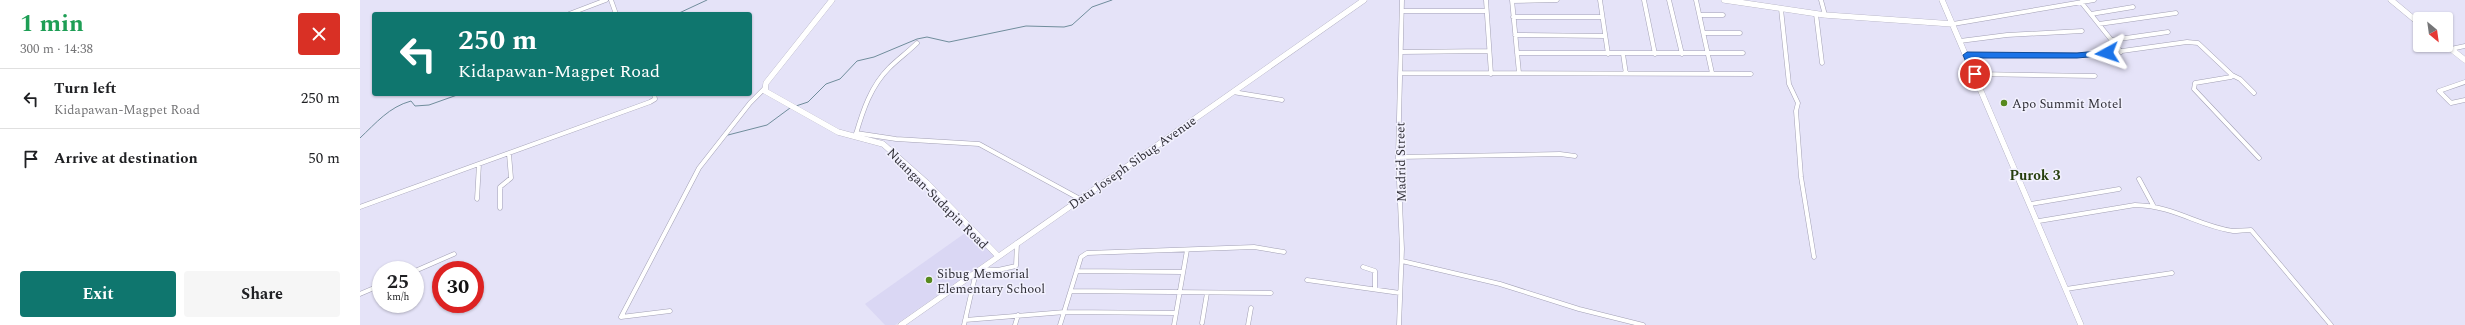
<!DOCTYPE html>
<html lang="en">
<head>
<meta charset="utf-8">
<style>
  :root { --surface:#fff; --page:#f6f6f6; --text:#202124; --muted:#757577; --line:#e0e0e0; --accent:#0f766e }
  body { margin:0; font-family:Spectral,serif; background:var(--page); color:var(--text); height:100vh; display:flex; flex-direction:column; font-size:15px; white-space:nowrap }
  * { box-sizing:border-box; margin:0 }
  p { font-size:13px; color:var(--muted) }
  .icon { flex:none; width:22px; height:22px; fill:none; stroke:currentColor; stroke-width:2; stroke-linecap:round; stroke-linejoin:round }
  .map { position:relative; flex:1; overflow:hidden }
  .side { display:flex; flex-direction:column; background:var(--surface); width:360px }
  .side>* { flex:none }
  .top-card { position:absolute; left:12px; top:12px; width:380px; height:84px; border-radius:4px; box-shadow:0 1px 3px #0004; background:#0f766e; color:#fff; overflow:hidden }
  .needle { width:26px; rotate:151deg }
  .fabs { position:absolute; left:2053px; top:12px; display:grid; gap:8px }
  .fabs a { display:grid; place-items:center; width:40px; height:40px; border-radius:4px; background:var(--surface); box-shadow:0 1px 3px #0004; font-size:20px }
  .speed { position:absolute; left:12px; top:261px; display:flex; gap:8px; font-size:20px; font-weight:700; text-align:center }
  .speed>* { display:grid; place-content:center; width:52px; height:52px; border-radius:50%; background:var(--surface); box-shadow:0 1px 3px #0004; line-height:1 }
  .speed small { font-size:10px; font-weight:400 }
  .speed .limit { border:6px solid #d22; background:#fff; color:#111 }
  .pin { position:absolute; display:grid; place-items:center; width:34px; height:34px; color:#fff; margin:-17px; border:2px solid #fff; border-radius:50%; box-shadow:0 1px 4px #0007 }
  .me { position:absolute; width:44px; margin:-22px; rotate:265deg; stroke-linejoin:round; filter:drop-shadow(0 0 3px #0008) }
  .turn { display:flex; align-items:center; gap:14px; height:84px; padding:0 20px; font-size:18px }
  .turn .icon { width:52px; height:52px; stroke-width:2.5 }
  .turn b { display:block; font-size:28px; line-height:34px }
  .round { display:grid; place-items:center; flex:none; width:42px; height:42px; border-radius:4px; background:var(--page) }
  .head { display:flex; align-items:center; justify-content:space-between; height:68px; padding:0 20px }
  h1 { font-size:24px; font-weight:700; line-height:30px; color:#1e9e55 }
  .cta { display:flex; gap:8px; margin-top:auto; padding:8px 20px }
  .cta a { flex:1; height:46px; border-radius:4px; background:var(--accent); color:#fff; font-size:16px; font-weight:700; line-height:46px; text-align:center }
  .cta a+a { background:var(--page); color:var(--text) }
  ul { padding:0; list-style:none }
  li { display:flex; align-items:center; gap:12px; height:60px; padding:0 20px; border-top:1px solid var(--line) }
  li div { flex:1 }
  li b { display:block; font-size:15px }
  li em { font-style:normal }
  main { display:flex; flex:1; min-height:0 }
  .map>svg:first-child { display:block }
  .built { fill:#dad7f4 }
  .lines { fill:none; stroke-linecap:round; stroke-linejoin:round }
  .stream { stroke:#708d9c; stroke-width:1 }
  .street-casing { stroke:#a2a0b4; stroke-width:5 }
  .secondary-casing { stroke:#a2a0b4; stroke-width:6 }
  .street { stroke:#fff; stroke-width:4 }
  .secondary { stroke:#fff; stroke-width:5.5 }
  .route { fill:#1a73e8; stroke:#114b97 }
  .poi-dot { fill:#57891e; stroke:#f2f1fe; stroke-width:1.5 }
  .labels { text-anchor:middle; stroke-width:3; stroke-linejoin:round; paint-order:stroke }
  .poi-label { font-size:13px; fill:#302f37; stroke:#f2f1fe; text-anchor:start }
  .street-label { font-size:13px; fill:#302f37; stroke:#f2f1fe }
  .neighbourhood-label { font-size:14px; font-weight:bold; fill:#263e0d; stroke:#f2f1fe }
</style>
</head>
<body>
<main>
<section class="side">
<div class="head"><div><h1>1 min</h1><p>300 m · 14:38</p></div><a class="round" style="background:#d93025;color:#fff"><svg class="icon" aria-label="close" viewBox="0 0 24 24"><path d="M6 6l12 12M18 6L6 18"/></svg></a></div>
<ul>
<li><svg class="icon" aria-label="left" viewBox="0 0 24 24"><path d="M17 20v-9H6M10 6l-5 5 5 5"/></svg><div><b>Turn left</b><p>Kidapawan-Magpet Road</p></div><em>250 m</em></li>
<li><svg class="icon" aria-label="arrive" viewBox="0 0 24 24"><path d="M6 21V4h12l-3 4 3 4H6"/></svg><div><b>Arrive at destination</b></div><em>50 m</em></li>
</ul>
<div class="cta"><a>Exit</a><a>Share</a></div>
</section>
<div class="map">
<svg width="2105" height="325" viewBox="0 0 2105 325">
  <rect width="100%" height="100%" fill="#e5e3f8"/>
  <path class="built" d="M608,231L634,256L535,325H525L505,304Z"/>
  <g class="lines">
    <path class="stream" d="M317,14L347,0
      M436,106L448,102L466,84L480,79L497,61L514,57L557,39L567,37L589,42L666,26L704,27L712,25L732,7L752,0
      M368,135L407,125L430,108
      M0,138C16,123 29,107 51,101L55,106L69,105L100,94"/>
    <defs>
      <path id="street" d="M251,0L256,14
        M1126,0L1131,74
        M1152,0L1159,73
        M1240,0L1248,54
        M1284,0L1295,54
        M1309,0L1322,54
        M1336,0L1352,73
        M1461,0L1465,15
        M1152,1L1197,0
        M1721,2L1761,52
        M1421,9L1429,84L1438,103L1436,111L1441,177L1454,257
        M1043,11H1126
        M209,14L246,0
        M1456,14L1462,63
        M1731,14L1773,7
        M1340,15H1363
        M1153,17H1242
        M1593,24L1734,0
        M1739,24L1816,13
        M1345,33H1380
        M1155,35L1245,36
        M1752,40L1808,32
        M1600,41L1647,35L1722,31
        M2091,49L2105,46
        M1041,52L1129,51
        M1157,53H1383
        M1263,54L1266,74
        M1607,55H1733L1827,42L1838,43L1872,75L1871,77L1835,83L1834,89L1899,158
        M1040,73L1391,74
        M1615,74L1735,76
        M1872,75L1880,79L1894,93
        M2105,82L2079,91L2091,103L2105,100
        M873,92L922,100
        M496,133L536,139L619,144L720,199
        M496,134C503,110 511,86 529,68C538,59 548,52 557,43
        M1038,157L1200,154L1215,156
        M1779,179L1793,205
        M117,199L119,164
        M1671,204L1759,189
        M0,207L290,102L295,99L294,94
        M140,208V187L151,178L149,154
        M1679,221L1775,205C1815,206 1838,226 1873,231C1879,231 1885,230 1891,230L1971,325
        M1042,261L1140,284L1219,309L1283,325
        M1003,267L1015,271V289
        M621,269L638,270L656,266L657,243
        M55,271L94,254
        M717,271L822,272
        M947,280L1040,293
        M1706,289L1812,273
        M711,291L911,293
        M0,294L21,285
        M261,317L339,168L390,103L404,89
        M261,317L310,311
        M605,320L705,312L815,313
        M842,323L847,293
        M604,325L616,272
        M655,325L658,315
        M700,325L721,257L727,253L894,247L924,252
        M814,325L827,250
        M888,325L891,308
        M1039,325L1042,249L1038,157L1042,0"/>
      <path id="secondary" d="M472,0L406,83L405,91L478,132L523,144L567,183L638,256
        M1364,0L1465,15L1593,24
        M1582,0L1721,325
        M2031,0L2060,24
        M2086,45L2105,60
        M541,325L1004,0"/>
    </defs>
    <use href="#street" class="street-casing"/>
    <use href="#secondary" class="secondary-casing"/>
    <use href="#street" class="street"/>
    <use href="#secondary" class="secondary"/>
  </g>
  <path class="route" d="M1747,50L1750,51V55L1717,58H1612L1619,74L1615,77L1611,74L1603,55L1607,52L1717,53Z"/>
  <g class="poi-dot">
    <circle cx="1644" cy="103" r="4"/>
    <circle cx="569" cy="280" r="4"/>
  </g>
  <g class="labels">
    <g class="poi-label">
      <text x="1652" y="108">Apo Summit Motel</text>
      <text x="577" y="278">Sibug Memorial<tspan x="577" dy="15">Elementary School</tspan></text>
    </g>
    <g class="street-label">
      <text transform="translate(772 162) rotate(-35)" y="5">Datu Joseph Sibug Avenue</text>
      <text transform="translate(1040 162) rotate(-91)" y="5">Madrid Street</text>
      <text transform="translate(578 198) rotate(45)" y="5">Nuangan-Sudapin Road</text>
    </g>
    <g class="neighbourhood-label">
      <text x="1675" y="180">Purok 3</text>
    </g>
  </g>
</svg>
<div class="fabs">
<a><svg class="needle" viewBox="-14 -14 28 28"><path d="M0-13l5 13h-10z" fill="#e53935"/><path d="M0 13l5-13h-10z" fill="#757577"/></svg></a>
</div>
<div class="speed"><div>25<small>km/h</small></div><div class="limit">30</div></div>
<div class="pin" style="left:1615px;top:74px;background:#d93025"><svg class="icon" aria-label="arrive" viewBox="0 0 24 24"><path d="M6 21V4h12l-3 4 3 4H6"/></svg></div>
<svg class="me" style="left:1747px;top:53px" viewBox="-20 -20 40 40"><path d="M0-17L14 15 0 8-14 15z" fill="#1a73e8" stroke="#fff" stroke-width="4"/></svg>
<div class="top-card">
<div class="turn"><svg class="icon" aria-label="left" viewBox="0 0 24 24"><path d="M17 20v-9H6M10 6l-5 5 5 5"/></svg><div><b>250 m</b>Kidapawan-Magpet Road</div></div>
</div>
</div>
</main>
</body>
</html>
